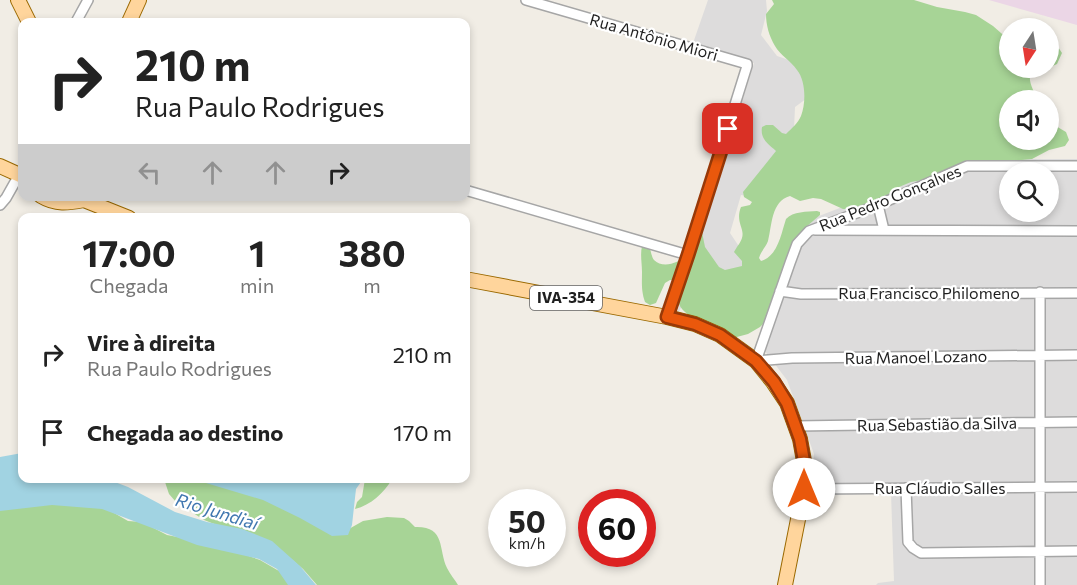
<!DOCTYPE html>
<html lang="pt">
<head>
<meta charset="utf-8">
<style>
  :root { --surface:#fff; --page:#f2f2f2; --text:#222; --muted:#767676 }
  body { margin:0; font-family:Commissioner,sans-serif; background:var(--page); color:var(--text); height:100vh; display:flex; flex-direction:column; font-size:22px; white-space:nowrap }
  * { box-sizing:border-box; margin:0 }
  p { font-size:20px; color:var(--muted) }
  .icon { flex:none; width:33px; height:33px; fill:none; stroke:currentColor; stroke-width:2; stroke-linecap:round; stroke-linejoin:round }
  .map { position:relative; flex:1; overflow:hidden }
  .sheet { position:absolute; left:18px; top:213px; width:452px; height:270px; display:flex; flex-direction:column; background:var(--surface); border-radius:12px; box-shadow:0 3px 9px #0003 }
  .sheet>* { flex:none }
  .hud { position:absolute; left:18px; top:18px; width:452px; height:183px; border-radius:12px; box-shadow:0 3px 9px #0003; background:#fff; color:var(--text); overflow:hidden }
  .needle { width:39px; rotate:192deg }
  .fabs { position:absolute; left:999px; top:18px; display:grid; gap:12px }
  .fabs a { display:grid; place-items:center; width:60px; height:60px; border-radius:50%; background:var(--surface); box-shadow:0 3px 9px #0003; font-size:30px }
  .speed { position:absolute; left:488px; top:489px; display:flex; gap:12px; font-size:30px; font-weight:700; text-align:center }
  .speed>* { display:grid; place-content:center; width:78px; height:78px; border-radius:50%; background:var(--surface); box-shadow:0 3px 9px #0003; line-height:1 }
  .speed small { font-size:15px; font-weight:400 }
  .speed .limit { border:9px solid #d22; background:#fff; color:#111 }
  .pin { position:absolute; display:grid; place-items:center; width:51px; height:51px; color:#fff; margin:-26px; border-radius:12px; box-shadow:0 3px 9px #0006 }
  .me { position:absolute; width:66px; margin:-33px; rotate:0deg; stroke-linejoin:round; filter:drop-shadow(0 0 4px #0008) }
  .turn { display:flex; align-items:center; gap:21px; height:126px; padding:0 18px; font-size:27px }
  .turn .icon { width:78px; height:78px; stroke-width:2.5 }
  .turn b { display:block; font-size:42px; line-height:51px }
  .lanes { display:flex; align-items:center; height:57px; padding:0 18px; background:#0003; justify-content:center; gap:30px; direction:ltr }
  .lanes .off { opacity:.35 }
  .eta { display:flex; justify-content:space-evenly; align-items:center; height:102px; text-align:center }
  .eta b { font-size:36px; font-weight:700; line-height:42px }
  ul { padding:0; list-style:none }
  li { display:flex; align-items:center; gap:18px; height:78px; padding:0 18px }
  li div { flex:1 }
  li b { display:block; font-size:22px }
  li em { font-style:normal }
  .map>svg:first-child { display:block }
  .residential { fill:#dddcdc; fill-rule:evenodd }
  .industrial { fill:#ebd6e6 }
  .forest { fill:#a7d496 }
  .water { fill:#a1d3e2 }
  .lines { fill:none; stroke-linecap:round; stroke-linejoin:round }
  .street-casing { stroke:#a6a6a6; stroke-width:12 }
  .primary-casing { stroke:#9b6900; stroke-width:16 }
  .street { stroke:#fff; stroke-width:9 }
  .primary { stroke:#ffd59c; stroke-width:14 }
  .route-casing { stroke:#983908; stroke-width:15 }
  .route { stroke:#ea580c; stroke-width:10 }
  .labels { text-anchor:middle; stroke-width:4.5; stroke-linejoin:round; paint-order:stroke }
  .shield { fill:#fff; stroke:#626262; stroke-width:1.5 }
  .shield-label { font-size:15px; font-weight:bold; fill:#1f1f1f }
  .street-label { font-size:16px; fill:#1f1f1f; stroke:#fff }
  .water-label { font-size:18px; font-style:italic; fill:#4077b0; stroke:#fff }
</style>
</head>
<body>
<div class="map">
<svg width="1077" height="585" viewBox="0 0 1077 585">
  <rect width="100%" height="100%" fill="#f1ede5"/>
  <path class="residential" d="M708,0H766L767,11L761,35L777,56L792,61L814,93L795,107L794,129L784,159L764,167L757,198L741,195L730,233L742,251L746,260L740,281L701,270L675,319L754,63L692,46Z
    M967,159H1077V585H876L878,583L894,581L891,493L812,496L814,454L787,380L758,342L793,226ZM1010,172H1048V212H1010Z"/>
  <path class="industrial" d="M989,0H1077V25Z"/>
  <path class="forest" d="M772,0H914L937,7L965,12L976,15L993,26L1009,40L1010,68H1048L1049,43L1058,47L1062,53L1057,64L1046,69L1032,70C1026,80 1034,90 1037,100H1010V140H1048L1049,122L1066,132L1069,140L1065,146L1049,150L1032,159L979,164L934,178L911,182L899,187L885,198L849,209H843L821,199L813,198L800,201L790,196C771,201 772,226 768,241C766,247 761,251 759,258L761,261C778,256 781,234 786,219C793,211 807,212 817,211L820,212V215L806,227L790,252L775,312L760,327L748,334L733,338C720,331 684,318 679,304C677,296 681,288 675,280H670L665,283L656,303L650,305L645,302C641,290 642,283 642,272C642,263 640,255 642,246L646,244L649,246C651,250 651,256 654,260C663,269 679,263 686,255C691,248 695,240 699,233L702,232L705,247L719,267L725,270L742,266V261L734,252C736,248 741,242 742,238C745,228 735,222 741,207L750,205L752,202L744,197L743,192L776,151C768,144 760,139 762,127L766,125H773L782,133L786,134C792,128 798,123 801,116C806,103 806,81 797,70C791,61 780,55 775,46C769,36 766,25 766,14L774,4Z
    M164,479H249L340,534L363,521L387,517L404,518L409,521L415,527C446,526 438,549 447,568C450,574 455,580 458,585H317L303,569L290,558L266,544L204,520L176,502L169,494Z
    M365,479H392C384,493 371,505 355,509L357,502L362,497Z
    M50,496L109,510L128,521L142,522L167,535L188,539L243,554L260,560L279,571L292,585H0V502Z"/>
  <path class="water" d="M22,453V478L107,479L128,487L175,512L207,522L242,529L272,541L300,566L316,585H288L277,569L259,559L197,545L102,509L52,505L0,511V457Z
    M204,479H363L356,489L352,525L348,535L332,536L300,518L263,500L206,483Z"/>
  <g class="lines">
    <defs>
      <path id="street" d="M526,0L747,64V66L688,255L667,317
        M76,22L88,0
        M1077,166H967L878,205L809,231L797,244L790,263L756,361L792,358L1077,355
        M465,190L688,255
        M0,205L6,198L19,175
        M878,205L884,230
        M815,230L1077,231
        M780,291L801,294L1077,293
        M1040,292V585
        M796,426L1077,422
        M906,488L908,542L913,548L921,553L1077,551
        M804,489L1077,487"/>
      <path id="primary" d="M18,0L29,22
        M129,22L139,0
        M0,166L22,176
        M41,196C56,205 68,203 84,200
        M74,196L129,218
        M465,279L667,317L695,324L720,335L756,361L773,382L787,403L800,439L804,461V489L785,585"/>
    </defs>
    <use href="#street" class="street-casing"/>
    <use href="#primary" class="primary-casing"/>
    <use href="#street" class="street"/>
    <use href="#primary" class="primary"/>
  </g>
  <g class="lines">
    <defs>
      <path id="route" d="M728,129L688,255L667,317L695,324L720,335L756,361L774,382L787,403L800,439L804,461V489"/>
    </defs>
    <use href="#route" class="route-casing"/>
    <use href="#route" class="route"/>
  </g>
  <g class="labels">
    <rect class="shield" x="530" y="286" width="72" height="24" rx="4.5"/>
    <g class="shield-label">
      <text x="566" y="303">IVA-354</text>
    </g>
    <g class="street-label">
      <text transform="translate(654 37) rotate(16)" y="6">Rua Antônio Miori</text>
      <text transform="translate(890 198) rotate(-22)" y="6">Rua Pedro Gonçalves</text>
      <text x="929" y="299">Rua Francisco Philomeno</text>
      <text transform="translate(916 357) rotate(-1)" y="6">Rua Manoel Lozano</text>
      <text transform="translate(937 424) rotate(-1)" y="6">Rua Sebastião da Silva</text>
      <text x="940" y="494">Rua Cláudio Salles</text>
    </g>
    <g class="water-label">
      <text transform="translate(217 512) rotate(17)" y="6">Rio Jundiaí</text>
    </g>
  </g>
</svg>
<div class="fabs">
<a><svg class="needle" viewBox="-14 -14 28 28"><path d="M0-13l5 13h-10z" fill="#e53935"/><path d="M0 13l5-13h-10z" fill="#767676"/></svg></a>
<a><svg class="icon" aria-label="sound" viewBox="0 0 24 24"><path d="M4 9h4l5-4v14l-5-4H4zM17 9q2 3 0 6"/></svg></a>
<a><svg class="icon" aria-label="search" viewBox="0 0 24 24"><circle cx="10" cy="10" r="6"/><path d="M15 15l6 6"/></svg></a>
</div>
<div class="speed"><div>50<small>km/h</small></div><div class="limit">60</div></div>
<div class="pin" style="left:728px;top:129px;background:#d93025"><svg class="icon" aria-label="arrive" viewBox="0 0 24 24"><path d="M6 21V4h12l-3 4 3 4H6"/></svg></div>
<svg class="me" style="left:804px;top:489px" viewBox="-20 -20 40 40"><circle r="19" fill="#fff"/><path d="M0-13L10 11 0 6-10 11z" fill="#ea580c"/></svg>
<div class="hud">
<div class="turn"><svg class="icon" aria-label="right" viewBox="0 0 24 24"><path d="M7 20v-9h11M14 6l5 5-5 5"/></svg><div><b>210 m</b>Rua Paulo Rodrigues</div></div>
<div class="lanes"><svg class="icon off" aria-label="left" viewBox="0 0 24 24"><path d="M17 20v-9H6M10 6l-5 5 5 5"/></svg><svg class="icon off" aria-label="ahead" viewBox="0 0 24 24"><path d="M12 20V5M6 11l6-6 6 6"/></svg><svg class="icon off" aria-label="ahead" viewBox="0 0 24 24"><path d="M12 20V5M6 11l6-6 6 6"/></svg><svg class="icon" aria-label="right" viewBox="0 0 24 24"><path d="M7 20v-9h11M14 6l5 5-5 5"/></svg></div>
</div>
<section class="sheet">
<div class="eta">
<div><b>17:00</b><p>Chegada</p></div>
<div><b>1</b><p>min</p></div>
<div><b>380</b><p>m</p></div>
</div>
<ul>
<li><svg class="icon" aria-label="right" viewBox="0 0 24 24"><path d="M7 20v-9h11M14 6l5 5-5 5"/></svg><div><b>Vire à direita</b><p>Rua Paulo Rodrigues</p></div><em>210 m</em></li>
<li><svg class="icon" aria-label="arrive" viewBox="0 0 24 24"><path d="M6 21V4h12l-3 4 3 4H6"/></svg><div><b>Chegada ao destino</b></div><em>170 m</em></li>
</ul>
</section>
</div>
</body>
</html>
